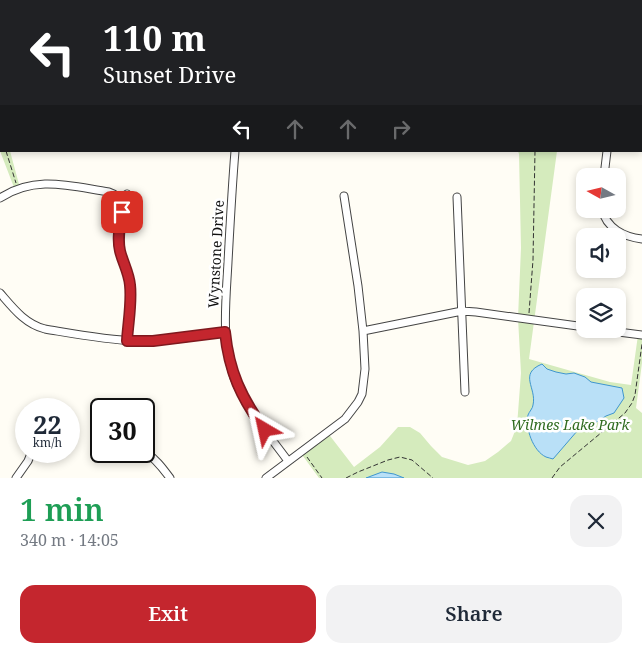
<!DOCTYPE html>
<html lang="en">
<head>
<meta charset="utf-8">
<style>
  :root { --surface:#fff; --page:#f2f2f3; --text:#1f2937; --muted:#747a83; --accent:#c4262e }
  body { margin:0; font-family:"Noto Serif",serif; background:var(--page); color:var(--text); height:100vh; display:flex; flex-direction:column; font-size:19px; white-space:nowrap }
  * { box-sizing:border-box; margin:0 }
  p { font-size:16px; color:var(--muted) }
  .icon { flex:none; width:28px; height:28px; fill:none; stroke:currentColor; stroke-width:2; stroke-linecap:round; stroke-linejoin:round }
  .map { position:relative; height:478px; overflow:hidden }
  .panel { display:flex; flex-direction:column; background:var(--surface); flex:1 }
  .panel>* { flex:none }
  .guide { position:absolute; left:0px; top:0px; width:642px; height:152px; box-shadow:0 2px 8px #0003; background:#202124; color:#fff; overflow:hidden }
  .needle { width:32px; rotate:278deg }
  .fabs { position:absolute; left:576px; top:168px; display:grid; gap:10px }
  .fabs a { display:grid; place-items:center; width:50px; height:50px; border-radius:10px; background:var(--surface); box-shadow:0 2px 8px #0003; font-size:25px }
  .speed { position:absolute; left:15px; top:398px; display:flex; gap:10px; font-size:25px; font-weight:700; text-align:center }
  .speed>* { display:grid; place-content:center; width:65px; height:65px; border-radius:50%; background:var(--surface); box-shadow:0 2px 8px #0003; line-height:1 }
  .speed small { font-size:12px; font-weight:400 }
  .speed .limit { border:2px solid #111; border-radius:8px; background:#fff; color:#111 }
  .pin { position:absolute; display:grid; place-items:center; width:42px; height:42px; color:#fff; margin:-21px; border-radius:10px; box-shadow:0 2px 8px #0006 }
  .me { position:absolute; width:55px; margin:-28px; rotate:324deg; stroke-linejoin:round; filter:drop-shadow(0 0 4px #0008) }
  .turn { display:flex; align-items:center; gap:18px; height:105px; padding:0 20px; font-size:22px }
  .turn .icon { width:65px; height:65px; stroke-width:2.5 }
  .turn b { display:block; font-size:35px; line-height:42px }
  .lanes { display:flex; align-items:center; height:48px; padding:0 20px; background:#0003; justify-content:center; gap:25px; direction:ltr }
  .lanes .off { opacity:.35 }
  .round { display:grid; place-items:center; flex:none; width:52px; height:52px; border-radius:15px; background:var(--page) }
  .head { display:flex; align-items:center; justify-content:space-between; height:85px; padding:0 20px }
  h1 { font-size:30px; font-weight:600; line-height:38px; color:#1e9e55 }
  .primary-button { display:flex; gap:10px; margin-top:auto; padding:10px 20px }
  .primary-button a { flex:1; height:58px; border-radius:15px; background:var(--accent); color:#fff; font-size:20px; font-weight:600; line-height:58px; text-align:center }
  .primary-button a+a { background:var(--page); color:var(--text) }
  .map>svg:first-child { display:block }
  .green { fill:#d5ebbd }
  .forest { fill:#b9dc9c }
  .water { fill:#b9e0f7; stroke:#3f96cf }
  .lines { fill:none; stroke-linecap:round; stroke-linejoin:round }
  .minor-casing { stroke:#444; stroke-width:9 }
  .major-casing { stroke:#222; stroke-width:11 }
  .path { stroke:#333; stroke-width:1; stroke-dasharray:5 2.5; stroke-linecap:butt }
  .minor { stroke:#fff; stroke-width:7 }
  .major { stroke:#f9d66b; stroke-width:9 }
  .route-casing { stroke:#7f191e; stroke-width:12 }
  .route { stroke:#c4262e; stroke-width:9 }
  .labels { text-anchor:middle; stroke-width:5; stroke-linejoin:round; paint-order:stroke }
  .street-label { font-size:14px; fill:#111; stroke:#fff }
  .park-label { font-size:14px; font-style:italic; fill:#2f6b1f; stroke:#fff }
</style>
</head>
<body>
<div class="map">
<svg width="642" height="478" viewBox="0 0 642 478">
  <rect width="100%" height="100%" fill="#fffdf5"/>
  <path class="green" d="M483,0H603V1H492Z
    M0,119H1V151H10L20,188L15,190L0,151Z
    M518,151H557L529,359L610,382L631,385L638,335H642V363L636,408L642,413V478H319L300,452L327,432L354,467L380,447L398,427H410L420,433L431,446L442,457L468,465L485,461L498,452L511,441L517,426L521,373L518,318L521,248L519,154Z"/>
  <path class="forest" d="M569,0H642V8L641,1H569Z"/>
  <path class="water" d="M542,364L547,369L556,372L566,374L574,373L585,377L591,382L622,388L624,398L614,413L606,416L592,425H585L578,430L553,459C551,458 548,458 546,457C533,451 525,428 528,415C529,412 533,408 533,405C537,388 518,374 542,364Z
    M382,472L394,474L404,478H366Z"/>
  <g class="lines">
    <defs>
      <path id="minor" d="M91,0L94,1
        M179,0L180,1
        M29,1V0
        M235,151C232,188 230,225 228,262C226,301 221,340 234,378C246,409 269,435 288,461
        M604,176L607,151
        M457,197L465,392
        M0,198C36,175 69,186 109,192C115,194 121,197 123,204C125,213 118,228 119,238C119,255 129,270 130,287C132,304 128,323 127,341
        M121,199L127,194
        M602,209C606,228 624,237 642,239
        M0,293C13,308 25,324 45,329C75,334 106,340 137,341C166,342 196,336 225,332
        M595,329L642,335
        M363,331L462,311L476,312L585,327
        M144,451C155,458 162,467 170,478
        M16,478L28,461L32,451
        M266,478L345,419L358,402L362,394L365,369L363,331L358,286L344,196"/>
      <path id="major" d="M379,0L384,1
        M447,0L454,1
        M641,14L642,13
        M641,28H642"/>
    </defs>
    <use href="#minor" class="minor-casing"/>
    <use href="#major" class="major-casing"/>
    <path class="path" d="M0,120H1
      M641,123H642
      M0,132L1,135
      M6,151L16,183
      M529,313L533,260L535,151
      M307,457L322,478
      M346,478L358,472L388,460L400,457L412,460L433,478
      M552,478L560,467L625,413L632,403L635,395L642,344"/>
    <use href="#minor" class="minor"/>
    <use href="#major" class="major"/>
  </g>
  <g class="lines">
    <defs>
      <path id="route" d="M122,212C120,225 117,238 120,251C123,263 129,273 130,285C132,303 128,323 127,341H153L225,332C229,371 241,398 265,430"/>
    </defs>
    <use href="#route" class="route-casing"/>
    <use href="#route" class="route"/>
  </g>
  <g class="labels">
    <g class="street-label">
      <text transform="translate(216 254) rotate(-87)" y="5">Wynstone Drive</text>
    </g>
    <g class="park-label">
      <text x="570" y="430">Wilmes Lake Park</text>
    </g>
  </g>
</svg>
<div class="fabs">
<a><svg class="needle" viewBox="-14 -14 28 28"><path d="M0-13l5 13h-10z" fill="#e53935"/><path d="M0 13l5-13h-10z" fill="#747a83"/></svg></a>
<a><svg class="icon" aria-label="sound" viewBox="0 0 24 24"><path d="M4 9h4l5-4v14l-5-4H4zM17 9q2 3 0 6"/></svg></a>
<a><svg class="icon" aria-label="layers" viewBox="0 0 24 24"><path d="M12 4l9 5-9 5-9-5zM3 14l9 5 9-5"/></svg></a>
</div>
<div class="speed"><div>22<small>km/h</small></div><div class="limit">30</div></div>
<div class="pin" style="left:122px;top:212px;background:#d93025"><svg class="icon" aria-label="arrive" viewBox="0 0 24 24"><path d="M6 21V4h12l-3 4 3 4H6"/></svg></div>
<svg class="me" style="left:265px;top:430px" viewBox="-20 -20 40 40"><path d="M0-17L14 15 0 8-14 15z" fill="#c4262e" stroke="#fff" stroke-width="4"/></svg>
<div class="guide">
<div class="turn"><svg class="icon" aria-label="left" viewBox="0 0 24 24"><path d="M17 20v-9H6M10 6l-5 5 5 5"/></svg><div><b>110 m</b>Sunset Drive</div></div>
<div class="lanes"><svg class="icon" aria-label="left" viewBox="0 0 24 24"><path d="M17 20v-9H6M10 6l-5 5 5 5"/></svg><svg class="icon off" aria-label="ahead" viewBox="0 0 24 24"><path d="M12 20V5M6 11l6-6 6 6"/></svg><svg class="icon off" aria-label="ahead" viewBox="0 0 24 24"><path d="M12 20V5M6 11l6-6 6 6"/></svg><svg class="icon off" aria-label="right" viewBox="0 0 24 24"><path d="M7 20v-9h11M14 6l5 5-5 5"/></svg></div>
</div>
</div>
<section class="panel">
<div class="head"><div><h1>1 min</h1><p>340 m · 14:05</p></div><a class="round"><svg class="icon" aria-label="close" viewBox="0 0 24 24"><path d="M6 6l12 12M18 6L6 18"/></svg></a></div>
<div class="primary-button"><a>Exit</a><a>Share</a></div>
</section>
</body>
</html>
